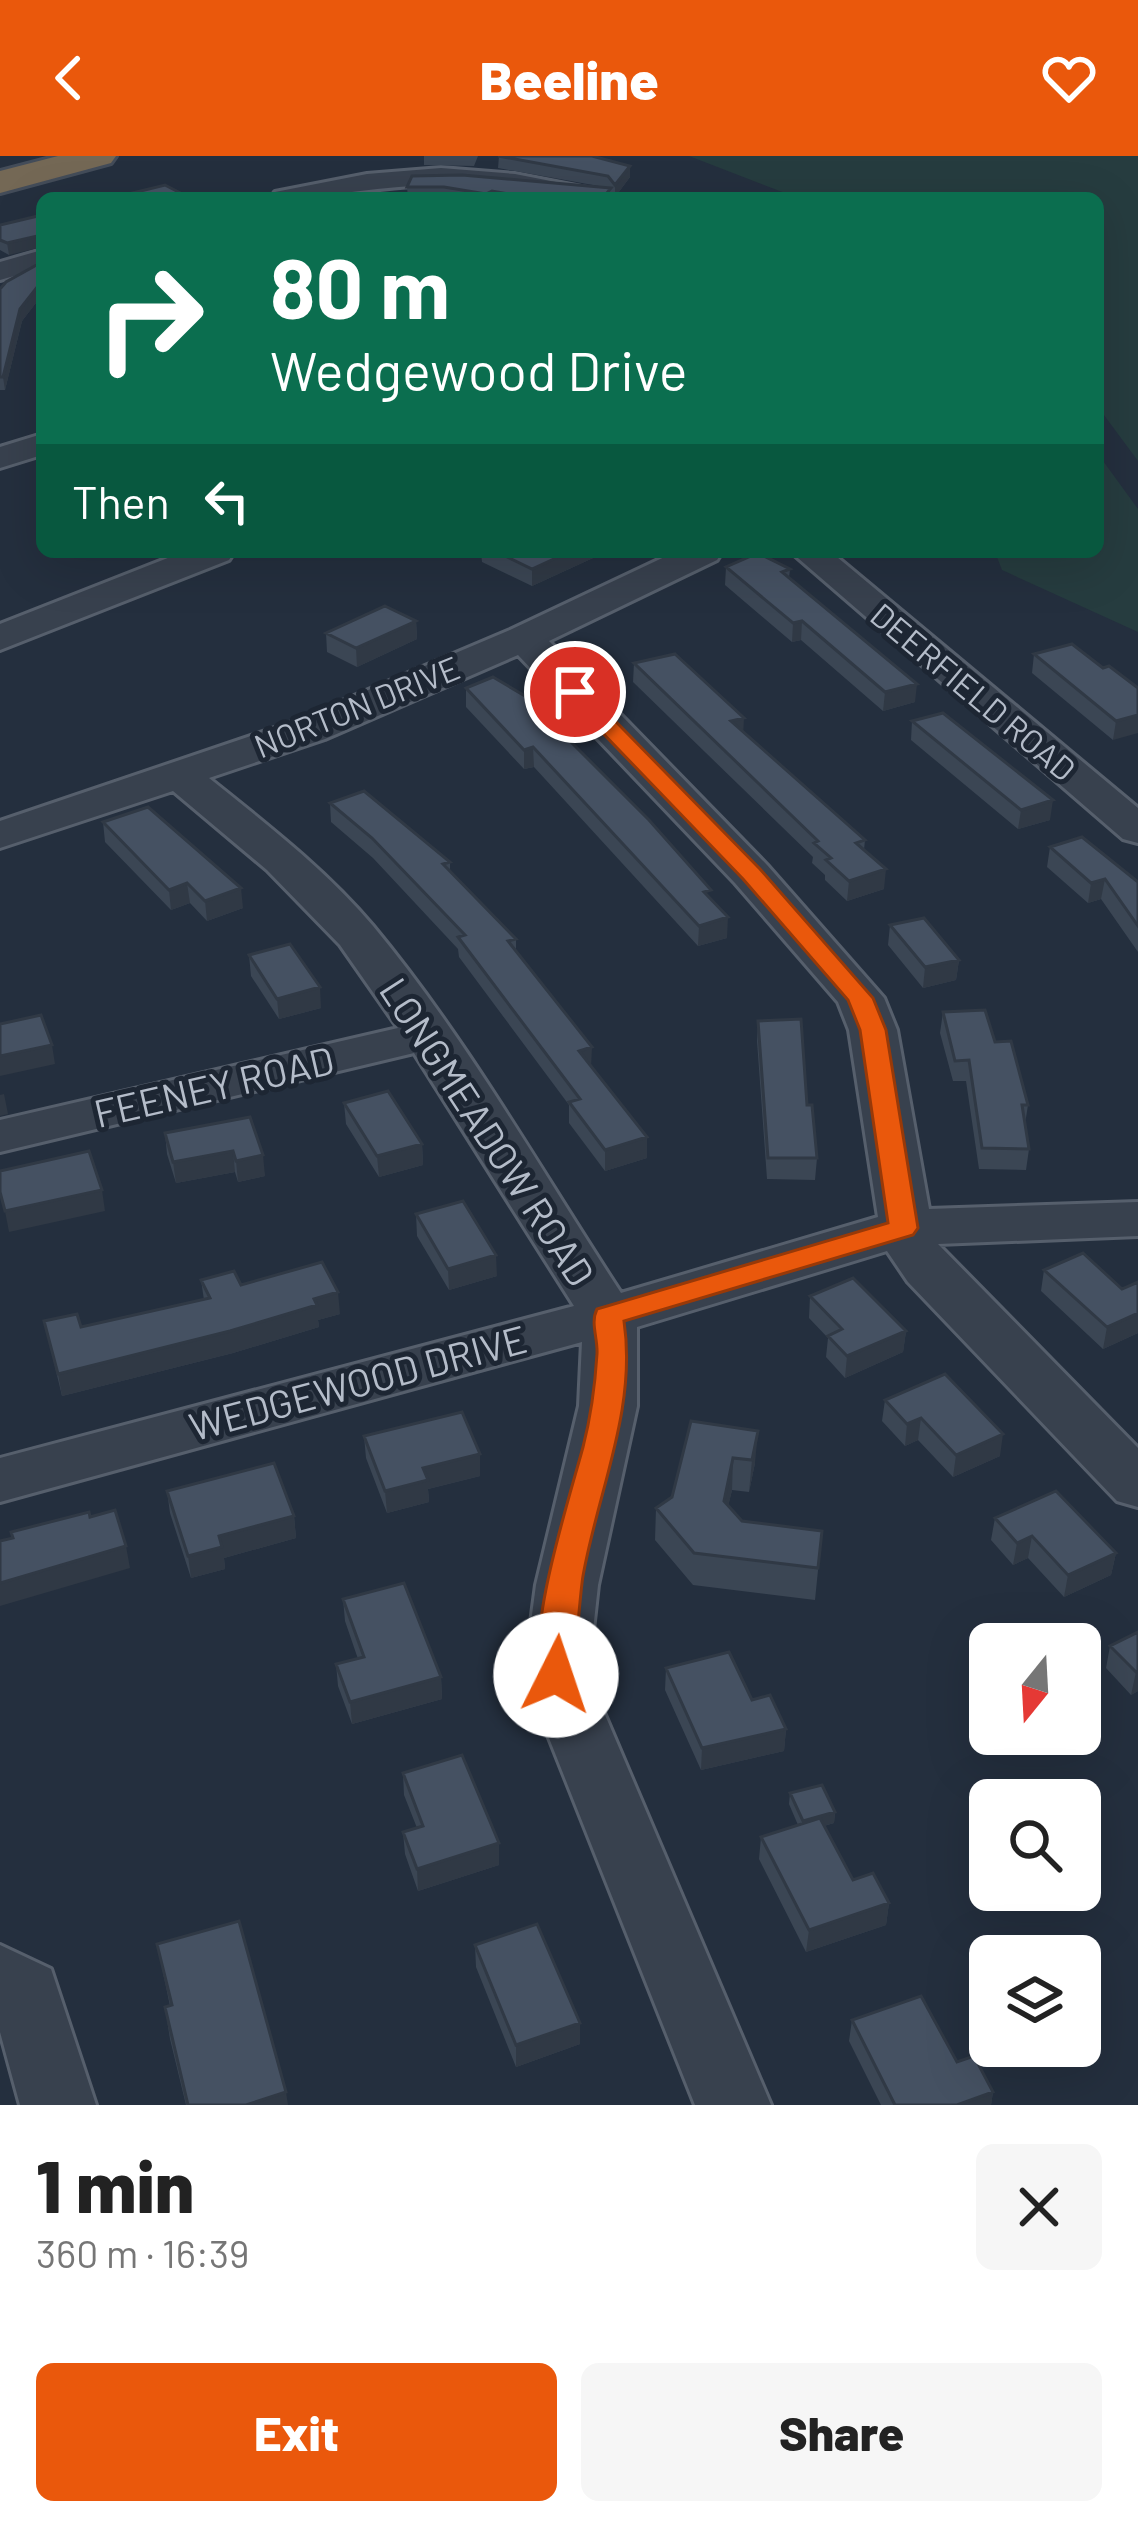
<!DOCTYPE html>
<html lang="en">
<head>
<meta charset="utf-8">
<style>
  :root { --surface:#fff; --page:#f6f6f6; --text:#222; --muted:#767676; --accent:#ea580c }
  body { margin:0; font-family:Barlow,sans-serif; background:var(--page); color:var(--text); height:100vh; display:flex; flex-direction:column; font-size:45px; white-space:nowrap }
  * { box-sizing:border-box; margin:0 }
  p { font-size:39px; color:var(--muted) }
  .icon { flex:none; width:66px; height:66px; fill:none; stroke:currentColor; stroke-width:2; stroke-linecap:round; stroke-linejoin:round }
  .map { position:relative; height:1949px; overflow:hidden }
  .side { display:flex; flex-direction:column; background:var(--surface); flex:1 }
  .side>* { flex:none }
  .guide { position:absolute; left:36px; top:36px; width:1068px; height:366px; border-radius:18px; box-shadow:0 12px 48px #0002; background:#0b6e4f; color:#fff; overflow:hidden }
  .needle { width:78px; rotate:198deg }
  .buttons { position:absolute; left:969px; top:1467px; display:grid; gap:24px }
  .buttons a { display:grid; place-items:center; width:132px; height:132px; border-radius:18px; background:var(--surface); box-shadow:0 12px 48px #0002; font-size:60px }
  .pin { position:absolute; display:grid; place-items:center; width:102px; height:102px; color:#fff; margin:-51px; border:6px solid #fff; border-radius:50%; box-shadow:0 3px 12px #0007 }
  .me { position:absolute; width:132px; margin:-66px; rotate:4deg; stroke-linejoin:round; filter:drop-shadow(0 0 9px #0008) }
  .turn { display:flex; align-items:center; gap:42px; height:252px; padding:0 36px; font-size:54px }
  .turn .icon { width:156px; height:156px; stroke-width:2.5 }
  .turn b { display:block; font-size:84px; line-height:102px }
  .then { display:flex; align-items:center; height:114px; padding:0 36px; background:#0003; gap:24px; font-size:45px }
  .round { display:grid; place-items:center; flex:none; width:126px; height:126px; border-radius:18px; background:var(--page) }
  .headline { display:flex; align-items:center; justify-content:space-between; height:204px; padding:0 36px }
  h1 { font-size:72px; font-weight:800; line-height:90px }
  .primary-button { display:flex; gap:24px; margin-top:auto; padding:24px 36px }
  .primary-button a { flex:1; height:138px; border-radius:18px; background:var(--accent); color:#fff; font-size:48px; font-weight:800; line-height:138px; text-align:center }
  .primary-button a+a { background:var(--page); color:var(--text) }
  header { display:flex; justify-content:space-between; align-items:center; height:156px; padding:0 36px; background:var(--accent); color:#fff; font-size:54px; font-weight:800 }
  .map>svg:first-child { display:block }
  .green { fill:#263c3f }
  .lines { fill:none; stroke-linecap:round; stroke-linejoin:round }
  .minor-casing { stroke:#565f6c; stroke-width:6 }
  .highway-casing { stroke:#434c59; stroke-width:6 }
  .minor { fill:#38414e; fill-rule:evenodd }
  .highway { fill:#746855; fill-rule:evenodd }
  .wall { fill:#3b4654 }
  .shaded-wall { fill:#303945 }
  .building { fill:#455162; stroke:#303945; stroke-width:3 }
  .route { fill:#ea580c; stroke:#983908; stroke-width:3 }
  .labels { text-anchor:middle; stroke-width:10; stroke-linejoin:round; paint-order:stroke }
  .far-street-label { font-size:33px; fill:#b4bcc9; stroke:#1d2633 }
  .street-label { font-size:39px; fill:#b4bcc9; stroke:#1d2633 }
</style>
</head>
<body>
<header><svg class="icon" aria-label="back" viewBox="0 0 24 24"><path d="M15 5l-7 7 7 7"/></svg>Beeline<svg class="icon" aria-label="heart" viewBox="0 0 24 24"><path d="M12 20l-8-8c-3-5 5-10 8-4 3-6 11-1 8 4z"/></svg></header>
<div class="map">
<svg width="1138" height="1949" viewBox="0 0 1138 1949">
  <rect width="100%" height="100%" fill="#242f3e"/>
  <path class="green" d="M689,0H1138V305L1098,251V42H798Z
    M1098,298L1138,353V476L1002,414L995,396H1098Z"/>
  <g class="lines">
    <defs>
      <path id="minor" d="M441,12L515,18L607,36L611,42C554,42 498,29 441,29C384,29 328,42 271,42L275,36L367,18Z
        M42,94V112L0,124V106Z
        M42,278V299L0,312V291Z
        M183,396H234L229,404L0,494V468Z
        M675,396H722L717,404L549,485L767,709L884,842L897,874L929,1053L1138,1046V1080L938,1088L1138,1292V1351L1117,1345L908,1126L887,1095L637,1171V1250L598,1429L588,1519L771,1949H695L524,1519L536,1429L579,1250L582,1186L0,1346V1302L574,1150L414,897L0,996V964L398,872L340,789L267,714L173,635L0,692V665L295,565L510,474ZM518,499L735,727L838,846L849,874L878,1061L621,1137C541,1015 467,883 373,770C326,714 266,668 209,622L325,583Z
        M791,396H831L1138,652V687L1123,683Z
        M0,1789L51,1813L96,1949H20L0,1876Z"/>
      <path id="highway" d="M58,0H116L111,7L0,37V15Z"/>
    </defs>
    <use href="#minor" class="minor-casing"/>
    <use href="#highway" class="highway-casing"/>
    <use href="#minor" class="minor"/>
    <use href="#highway" class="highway"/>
  </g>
  <path class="wall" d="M424,0H478L474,10L424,9Z
    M499,0L630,10V21L615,41L611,36V42H408L407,31H604L498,12Z
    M42,59L9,99L0,94V69Z
    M42,106V139L22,165L5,234H0V133Z
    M481,396H606L532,430L482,406Z
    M726,411L790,413L789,422L915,546L883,555L801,484L792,486L725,429Z
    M416,465L417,483L357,511L327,496L326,477Z
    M1034,498L1138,532L1113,584L1032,517Z
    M634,507L744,576L865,684L864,694L884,733L847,745L825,724V719L812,707L813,701L633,526Z
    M466,532L711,743L727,782L698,790L534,611L524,613L466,551Z
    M912,565L1050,664L1018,673L911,584Z
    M330,647L450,706V716L516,783V795L591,910L647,981V1002L605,1015L569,967V949L459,801L458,793L373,702L331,666Z
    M103,666L243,752L207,765L190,747L171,754L105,686Z
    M1050,691L1138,726V796L1101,743L1088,747L1047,711Z
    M890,769L959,804L956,824L923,832L888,789Z
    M249,799L321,852L279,863L251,820Z
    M943,856L995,886L1028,949L1025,968L1029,993L1026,1014L979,1013L966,925H953L940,877Z
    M758,865L807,949L817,1002L815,1024L767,1023L757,885Z
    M344,947L422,988L423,1009L379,1021L346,968Z
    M250,961L265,1020L238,1026L235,1016L176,1027L167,998L165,977Z
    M416,1058L497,1120L449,1134L417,1080Z
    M1044,1114L1138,1177L1103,1193L1041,1135Z
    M201,1124L241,1129L340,1158L318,1164L319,1171L233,1197L62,1240L44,1165L81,1171L204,1144Z
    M810,1140L906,1175L903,1196L845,1222L826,1201L828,1182L809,1162Z
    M885,1244L1000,1300L953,1321L918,1284L905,1290L882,1265Z
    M691,1265L755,1307L749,1336L732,1334L728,1350L742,1365L822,1375L815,1444L693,1429L655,1384L656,1352L672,1341Z
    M364,1280L480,1320L428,1333L429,1346L387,1357L366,1302Z
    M167,1335L294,1360L296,1382L224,1402L225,1413L191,1422L170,1357Z
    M995,1362L1116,1397L1111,1419L1064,1441L1028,1402L1013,1409L991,1384Z
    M343,1443L441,1521L442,1543L352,1568L338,1530L336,1508L358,1503L345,1465Z
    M1138,1476V1535L1131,1539L1106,1512L1110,1490Z
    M666,1512L786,1573L784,1595L701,1614L665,1534Z
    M403,1617L499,1709L418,1735L405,1698L403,1676L417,1672L404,1639Z
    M790,1637L835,1656L834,1667L824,1670L853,1724L889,1747L886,1769L806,1796L759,1703L761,1681L798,1669L789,1648Z
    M157,1788L288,1949H186L170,1883L165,1851L170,1850Z
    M475,1789L580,1888L516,1911L476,1811Z
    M852,1864L957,1906L993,1936L991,1949H881L849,1885Z"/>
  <path class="shaded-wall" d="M630,10V21L615,41V29Z
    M42,79V91L9,99L7,87Z
    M42,125V139L22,165L5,234L3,221L20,153Z
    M569,396H606L532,430V413Z
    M416,465L417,483L357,511L356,492Z
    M802,465L801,484L792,486L793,467Z
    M917,528L915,546L883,555L885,536Z
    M1138,559V577L1113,584L1116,565Z
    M744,562L743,581L731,565Z
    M533,591L534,611L524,613V594Z
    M1053,644L1050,664L1018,673L1021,654Z
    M886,713L884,733L847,745L849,725Z
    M1105,723L1101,743L1088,747L1091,727Z
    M187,727L190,747L171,754L169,734Z
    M241,732L243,752L207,765L205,745Z
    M728,761L727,782L698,790L699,770Z
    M959,804L956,824L923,832L925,811Z
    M320,831L321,852L279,863L277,843Z
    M52,889L55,908L0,920V900Z
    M592,891L591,912L579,895Z
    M4,938L8,958L0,960V939Z
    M647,981V1002L605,1015V994Z
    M422,988L423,1009L379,1021L377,1000Z
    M233,995L235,1016L176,1027L173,1006Z
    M263,999L265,1020L238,1026L236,1005Z
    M102,1034L105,1055L9,1076L5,1055Z
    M496,1099L497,1120L449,1134L448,1113Z
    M338,1136L340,1158L318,1164L319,1171L233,1197L62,1240L58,1218Z
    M1138,1157V1177L1103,1193L1107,1171Z
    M906,1175L903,1196L845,1222L847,1200Z
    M921,1262L918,1284L905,1290L907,1268Z
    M758,1275L755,1307L749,1336L752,1304Z
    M1003,1278L1000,1300L953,1321L956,1299Z
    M480,1298V1320L428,1333L429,1346L387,1357L385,1335L423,1312Z
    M733,1302L732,1334L722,1377L724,1345Z
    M294,1360L296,1382L224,1402L225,1413L191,1422L188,1400L219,1380Z
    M1032,1380L1028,1402L1013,1409L1017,1387Z
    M126,1390L130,1412L0,1450V1427Z
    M1116,1397L1111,1419L1064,1441L1068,1419Z
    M1138,1515V1535L1131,1539L1136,1516Z
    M441,1521L442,1543L352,1568L350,1546Z
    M786,1573L784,1595L701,1614L702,1592Z
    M835,1656L834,1667L802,1676L803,1665Z
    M499,1687V1709L418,1735L417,1713Z
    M889,1747L886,1769L806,1796L809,1774Z
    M580,1867V1888L516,1911V1889Z
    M286,1936L288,1949H246Z
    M993,1936L991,1949H957Z"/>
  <path class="building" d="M498,0H592L630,10L615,29L608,20Z
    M462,19L611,32L603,42H532L492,35L486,38L444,31H407L412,20Z
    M165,29L190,42H112Z
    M42,59V79L7,87L0,84V69Z
    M42,106V125L20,153L3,221H0V133L6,126Z
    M497,396H569L532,413Z
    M758,397L790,413L782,416L917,528L885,536L802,465L793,467L726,411Z
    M385,450L416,465L356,492L326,477Z
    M1072,488L1103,512L1109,510L1138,532V559L1116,565L1034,498Z
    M675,498L744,562L731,565L865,684L856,687L886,713L849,725L826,704L831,702L814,687L818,685L634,507Z
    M493,521L525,540L649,664L711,734L704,736L728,761L699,770L533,591L524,594L466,532Z
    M943,557L1053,644L1021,654L912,565Z
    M364,635L450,706L443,708L516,783L508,785L592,891L579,895L647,981L605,994L569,946L580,943L458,781L465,779L372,682L330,647Z
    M148,651L241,732L205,745L187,727L169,734L103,666Z
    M1082,681L1138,726V770L1105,723L1091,727L1050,691Z
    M924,762L959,804L925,811L890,769Z
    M290,788L320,831L277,843L249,799Z
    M985,854L995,886L1011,885L1028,949H1022L1029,993L982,992L969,904L955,905L943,856Z
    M41,859L52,889L0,900V868Z
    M801,863L807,949H812L817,1002H768L758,865Z
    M388,935L422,988L377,1000L344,947Z
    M250,961L263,999L236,1005L233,995L173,1006L165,977Z
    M89,995L102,1034L5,1055L0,1036V1015Z
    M463,1045L496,1099L448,1113L416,1058Z
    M1083,1097L1122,1133L1138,1126V1157L1107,1171L1044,1114Z
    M322,1106L338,1136L314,1143L317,1149L230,1175L58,1218L44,1165L77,1158L81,1171L210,1142L201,1124L234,1115L241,1129Z
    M853,1122L906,1175L847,1200L828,1180L842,1173L810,1140Z
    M945,1218L1003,1278L956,1299L921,1262L907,1268L885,1244Z
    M462,1256L480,1298L423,1312L428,1324L385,1335L364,1280Z
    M691,1265L758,1275L752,1304L733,1302L724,1345L742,1365L822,1375L818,1412L694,1397L656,1352L672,1341Z
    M274,1307L294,1360L219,1380L222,1391L188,1400L167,1335Z
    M1056,1335L1116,1397L1068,1419L1032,1380L1017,1387L995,1362Z
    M115,1354L126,1390L0,1427V1385L13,1382L11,1376L89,1356L90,1361Z
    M404,1427L441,1521L350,1546L336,1508L364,1501L343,1443Z
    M1138,1476V1515L1136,1516L1110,1490Z
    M729,1496L752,1544L770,1539L786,1573L702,1592L666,1512Z
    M462,1599L499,1687L417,1713L403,1676L423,1670L403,1617Z
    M822,1629L835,1656L803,1665L790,1637Z
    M820,1662L853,1724L873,1717L889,1747L809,1774L761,1681Z
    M239,1765L286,1936L246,1949H188L165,1851L172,1849L157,1788Z
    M537,1768L580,1867L516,1889L475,1789Z
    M921,1840L957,1906L974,1900L993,1936L957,1949H895L852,1864Z"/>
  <path class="route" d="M575,530L583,532L760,713L873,842L886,874L918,1072L913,1079L624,1165C637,1253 598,1335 583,1420C579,1444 576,1514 568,1529L556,1533L544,1529C522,1487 570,1340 583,1291C591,1260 595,1230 597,1198C598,1182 590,1167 597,1153L888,1067L860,874L848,844L743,723L568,541L564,536Z"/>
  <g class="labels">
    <g class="far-street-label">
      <text transform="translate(973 536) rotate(40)" y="12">DEERFIELD ROAD</text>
      <text transform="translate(357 551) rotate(-22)" y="12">NORTON DRIVE</text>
    </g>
    <g class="street-label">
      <text transform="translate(214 931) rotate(-13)" y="14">FEENEY ROAD</text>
      <text transform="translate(487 976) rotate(57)" y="14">LONGMEADOW ROAD</text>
      <text transform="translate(358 1227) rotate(-15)" y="14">WEDGEWOOD DRIVE</text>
    </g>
  </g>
</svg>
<div class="buttons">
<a><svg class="needle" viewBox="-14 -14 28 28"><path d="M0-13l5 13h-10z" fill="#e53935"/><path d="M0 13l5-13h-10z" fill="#767676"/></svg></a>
<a><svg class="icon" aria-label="search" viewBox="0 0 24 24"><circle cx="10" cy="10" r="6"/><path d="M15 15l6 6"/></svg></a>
<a><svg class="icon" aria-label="layers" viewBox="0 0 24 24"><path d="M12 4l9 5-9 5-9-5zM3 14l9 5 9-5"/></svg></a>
</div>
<div class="pin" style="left:575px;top:536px;background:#d93025"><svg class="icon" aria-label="arrive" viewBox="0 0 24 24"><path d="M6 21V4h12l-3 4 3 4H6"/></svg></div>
<svg class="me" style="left:556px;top:1519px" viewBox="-20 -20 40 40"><circle r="19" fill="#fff"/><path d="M0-13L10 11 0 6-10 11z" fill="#ea580c"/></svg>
<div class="guide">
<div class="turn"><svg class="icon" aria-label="right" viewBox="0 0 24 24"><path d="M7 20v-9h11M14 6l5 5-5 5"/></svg><div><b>80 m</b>Wedgewood Drive</div></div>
<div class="then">Then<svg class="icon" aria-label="left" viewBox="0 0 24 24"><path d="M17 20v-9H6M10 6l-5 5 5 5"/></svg></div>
</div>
</div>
<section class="side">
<div class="headline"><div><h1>1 min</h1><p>360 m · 16:39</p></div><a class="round"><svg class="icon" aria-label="close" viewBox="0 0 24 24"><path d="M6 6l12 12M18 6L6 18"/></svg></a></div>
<div class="primary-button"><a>Exit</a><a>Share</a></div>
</section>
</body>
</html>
